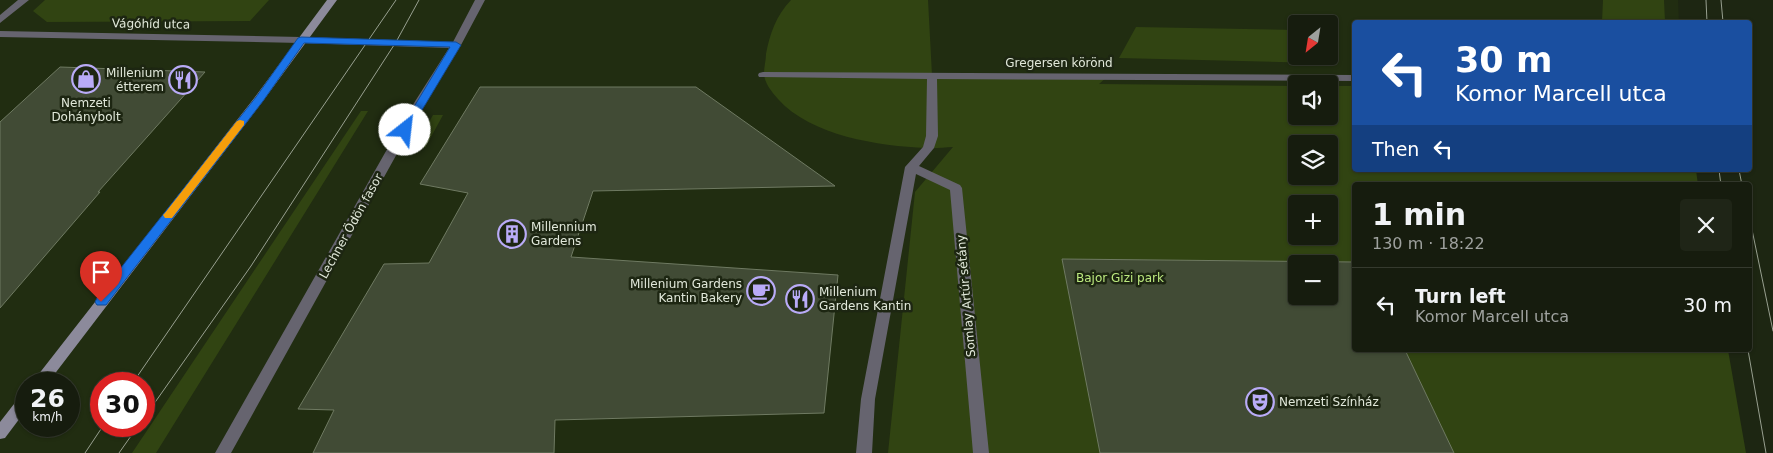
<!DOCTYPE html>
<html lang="en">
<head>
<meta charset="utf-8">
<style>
  :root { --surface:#161c0e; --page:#1f2517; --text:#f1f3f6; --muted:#9ea19e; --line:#353a2e }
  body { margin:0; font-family:"DejaVu Sans",sans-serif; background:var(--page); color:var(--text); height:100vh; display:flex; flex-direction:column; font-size:19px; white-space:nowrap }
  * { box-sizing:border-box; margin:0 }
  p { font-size:16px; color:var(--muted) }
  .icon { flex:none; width:28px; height:28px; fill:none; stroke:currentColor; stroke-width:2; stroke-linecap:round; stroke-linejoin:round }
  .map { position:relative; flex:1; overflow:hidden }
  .details { position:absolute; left:1352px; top:182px; width:400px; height:170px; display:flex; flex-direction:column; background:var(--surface); border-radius:5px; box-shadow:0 1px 4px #0004,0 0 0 1px var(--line) }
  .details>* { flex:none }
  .banner { position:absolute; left:1352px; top:20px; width:400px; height:152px; border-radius:5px; box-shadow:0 1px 4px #0004,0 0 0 1px var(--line); background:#1a4fa0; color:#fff; overflow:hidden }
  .needle { width:32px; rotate:210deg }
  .fabs { position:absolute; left:1288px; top:15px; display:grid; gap:10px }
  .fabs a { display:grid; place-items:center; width:50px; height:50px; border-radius:5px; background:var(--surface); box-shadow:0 1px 4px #0004,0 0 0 1px var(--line); font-size:25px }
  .speed { position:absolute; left:15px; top:372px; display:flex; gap:10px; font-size:25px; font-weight:700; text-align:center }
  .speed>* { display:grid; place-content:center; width:65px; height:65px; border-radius:50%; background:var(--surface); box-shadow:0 1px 4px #0004,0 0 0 1px var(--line); line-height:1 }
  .speed small { font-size:12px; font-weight:400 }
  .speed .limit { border:8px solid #d22; background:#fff; color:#111 }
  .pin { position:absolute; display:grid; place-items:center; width:42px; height:42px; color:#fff; margin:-51px -21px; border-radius:50% 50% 50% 0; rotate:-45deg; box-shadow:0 0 5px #0007 }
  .pin .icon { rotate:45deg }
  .me { position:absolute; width:55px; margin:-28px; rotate:29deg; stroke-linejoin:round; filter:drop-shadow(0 0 4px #0008) }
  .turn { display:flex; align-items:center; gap:18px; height:105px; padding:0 20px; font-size:22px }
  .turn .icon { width:65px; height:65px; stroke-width:2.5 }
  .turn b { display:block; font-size:35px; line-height:42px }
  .then { display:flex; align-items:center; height:48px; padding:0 20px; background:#0003; gap:10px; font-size:19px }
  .round { display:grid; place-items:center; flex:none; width:52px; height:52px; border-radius:5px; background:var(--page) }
  .summary { display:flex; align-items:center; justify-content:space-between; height:85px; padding:0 20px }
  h1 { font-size:30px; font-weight:700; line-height:38px }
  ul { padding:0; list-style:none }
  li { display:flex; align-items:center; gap:15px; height:75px; padding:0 20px; border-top:1px solid var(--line) }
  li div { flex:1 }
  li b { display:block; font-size:19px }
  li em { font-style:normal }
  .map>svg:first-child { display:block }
  .built { fill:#212d11; fill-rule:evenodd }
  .green { fill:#314412; fill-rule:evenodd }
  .building { fill:#414b35; stroke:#6f7a62; fill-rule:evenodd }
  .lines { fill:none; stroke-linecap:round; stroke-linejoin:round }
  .pedestrian { fill:#66646f; fill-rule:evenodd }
  .minor { fill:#66646f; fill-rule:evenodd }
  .tertiary { fill:#66646f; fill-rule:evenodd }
  .secondary { fill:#8c8a9b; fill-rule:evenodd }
  .tram { stroke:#98a090; stroke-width:1 }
  .route { fill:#1a73e8; stroke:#114b97 }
  .slow { fill:#f59e0b }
  .labels { text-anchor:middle; stroke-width:5; stroke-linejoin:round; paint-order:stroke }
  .street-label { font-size:12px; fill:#e1e8da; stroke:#1d2612 }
  .poi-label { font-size:12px; fill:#e1e8da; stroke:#1d2612; text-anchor:start }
  .park-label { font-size:12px; fill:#bce97f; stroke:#1d2612 }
</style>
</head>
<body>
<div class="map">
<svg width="1773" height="453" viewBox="0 0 1773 453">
  <rect width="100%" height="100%" fill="#1d2612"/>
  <path class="built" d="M0,0H1678L1679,22H1355V170H1690L1355,185V350L1735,453H0ZM1296,24H1329V56H1296ZM1296,84H1329V116H1296ZM1296,144H1329V176H1296ZM1296,204H1329V236H1296ZM1296,264H1329V296H1296ZM26,384H69V426H26ZM101,384H144V426H101Z"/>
  <path class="green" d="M45,0H269L250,21L47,22L33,11Z
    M791,0H928L932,75H1109L1099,84L1296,86V116H1329V86H1355V170H1696L1698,185H1355V350H1728L1746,453H888L915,192L953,147C944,147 935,149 926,148C879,146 811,136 778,99C772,92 764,83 764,73C764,67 766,60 766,54C770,33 776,16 791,0ZM1296,144H1329V176H1296ZM1296,204H1329V236H1296ZM1296,264H1329V296H1296Z
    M1603,0H1664L1665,22H1602Z
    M1136,27L1296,30V56H1320L1317,63L1119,58Z
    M361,111H368L156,453H132Z
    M433,115H443L425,148L418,141Z"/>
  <path class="building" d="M60,67L205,72L98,192H100L0,308V122Z
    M480,87H696L835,186L593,191L571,257L838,275L824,413L555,420L554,453H313L334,410L298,409L384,264L429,263L468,193L420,184Z
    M1062,259L1355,262V350H1405L1454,453H1100ZM1296,264H1329V296H1296Z"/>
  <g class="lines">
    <path class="pedestrian" d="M763,72L1355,75V81L937,79L938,136L934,148L919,166L960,185L962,188L989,453H973L950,190L916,174L875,399L872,453H856L861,399L905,167L923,147L926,136L927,79L759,77L758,75L759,73Z"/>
    <path class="minor" d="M18,0H29L0,23V15Z
      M475,0H485L461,45L419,114L231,453H215L407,114L449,48L301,43L296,40L301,37L453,42Z"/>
    <path class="tertiary" d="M0,31L301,37L306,40L301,43L0,37Z"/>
    <path class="secondary" d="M327,0H337L263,101L47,384H31L255,97Z
      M26,393V410L5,438L0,439V422L21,395Z"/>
    <path class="tram" d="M1706,0L1707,22
      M1721,0L1723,22
      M1719,170L1721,185
      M1739,170L1742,185
      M1750,220L1773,331
      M1748,350L1766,453
      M132,384L396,0
      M144,418L251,266L396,42L419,0
      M85,453L103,426
      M119,453L138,426"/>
  </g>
  <path class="route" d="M301,37L456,42L461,45L410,130L405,133L400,130L450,47L304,43L263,101L106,305H97L95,302L97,298L256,97L298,38Z"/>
  <path class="slow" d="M240,120L244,121V125L172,218H165L163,215L165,213L237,121Z"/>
  <defs>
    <symbol id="shop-ring" viewBox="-11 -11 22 22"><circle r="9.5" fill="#1d2612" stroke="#b9abf7" stroke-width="1.5"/><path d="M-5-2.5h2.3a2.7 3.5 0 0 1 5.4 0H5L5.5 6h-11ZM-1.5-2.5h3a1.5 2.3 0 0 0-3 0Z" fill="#b9abf7"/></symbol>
    <symbol id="restaurant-ring" viewBox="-11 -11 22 22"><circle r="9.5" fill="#1d2612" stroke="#b9abf7" stroke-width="1.5"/><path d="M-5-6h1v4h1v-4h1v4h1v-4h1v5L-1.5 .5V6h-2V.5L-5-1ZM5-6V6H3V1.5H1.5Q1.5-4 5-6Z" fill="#b9abf7"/></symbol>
    <symbol id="building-ring" viewBox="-11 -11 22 22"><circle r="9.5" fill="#1d2612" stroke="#b9abf7" stroke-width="1.5"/><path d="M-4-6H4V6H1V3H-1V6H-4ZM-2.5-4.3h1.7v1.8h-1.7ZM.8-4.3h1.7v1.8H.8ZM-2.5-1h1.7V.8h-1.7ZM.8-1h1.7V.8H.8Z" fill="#b9abf7"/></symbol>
    <symbol id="cafe-ring" viewBox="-11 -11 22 22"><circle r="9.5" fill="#1d2612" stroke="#b9abf7" stroke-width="1.5"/><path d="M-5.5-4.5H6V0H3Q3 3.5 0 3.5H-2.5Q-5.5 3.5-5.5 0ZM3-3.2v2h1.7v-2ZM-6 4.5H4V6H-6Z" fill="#b9abf7"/></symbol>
    <symbol id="theatre-ring" viewBox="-11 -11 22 22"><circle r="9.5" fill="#1d2612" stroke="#b9abf7" stroke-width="1.5"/><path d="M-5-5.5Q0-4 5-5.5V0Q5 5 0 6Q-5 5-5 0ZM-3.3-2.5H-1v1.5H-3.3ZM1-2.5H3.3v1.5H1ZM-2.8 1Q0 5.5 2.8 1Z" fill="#b9abf7"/></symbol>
  </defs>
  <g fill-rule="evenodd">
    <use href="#shop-ring" x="70" y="63" width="32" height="32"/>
    <use href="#restaurant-ring" x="167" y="64" width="32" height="32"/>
    <use href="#building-ring" x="496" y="218" width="32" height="32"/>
    <use href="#cafe-ring" x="745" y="275" width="32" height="32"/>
    <use href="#restaurant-ring" x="784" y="283" width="32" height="32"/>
    <use href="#theatre-ring" x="1244" y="386" width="32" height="32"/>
  </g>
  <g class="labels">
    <g class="street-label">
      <text transform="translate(151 24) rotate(1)" y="4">Vágóhíd utca</text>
      <text x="1059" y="67">Gregersen körönd</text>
      <text transform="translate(351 226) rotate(-61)" y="4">Lechner Ödön fasor</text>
      <text transform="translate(966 296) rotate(-95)" y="4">Somlay Artúr sétány</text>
    </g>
    <g class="poi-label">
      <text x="164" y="77" text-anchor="end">Millenium<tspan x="164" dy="14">étterem</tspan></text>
      <text x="86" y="107" text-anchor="middle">Nemzeti<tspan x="86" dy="14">Dohánybolt</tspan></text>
      <text x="531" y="231">Millennium<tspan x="531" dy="14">Gardens</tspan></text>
      <text x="742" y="288" text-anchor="end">Millenium Gardens<tspan x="742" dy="14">Kantin Bakery</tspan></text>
      <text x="819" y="296">Millenium<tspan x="819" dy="14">Gardens Kantin</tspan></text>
      <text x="1279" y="406">Nemzeti Színház</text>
    </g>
    <g class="park-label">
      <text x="1120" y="282">Bajor Gizi park</text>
    </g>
  </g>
</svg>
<div class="fabs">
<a><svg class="needle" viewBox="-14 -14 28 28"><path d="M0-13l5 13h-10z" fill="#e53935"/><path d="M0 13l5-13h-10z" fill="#9ea19e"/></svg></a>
<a><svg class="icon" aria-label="sound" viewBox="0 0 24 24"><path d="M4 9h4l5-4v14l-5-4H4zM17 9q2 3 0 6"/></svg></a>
<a><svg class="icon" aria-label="layers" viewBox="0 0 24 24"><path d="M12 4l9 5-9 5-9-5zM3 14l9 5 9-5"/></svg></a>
<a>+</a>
<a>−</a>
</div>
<div class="speed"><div>26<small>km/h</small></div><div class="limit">30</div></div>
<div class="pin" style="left:101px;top:302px;background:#d93025"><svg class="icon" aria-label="arrive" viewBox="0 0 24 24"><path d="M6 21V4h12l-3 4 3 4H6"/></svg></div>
<svg class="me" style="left:405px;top:130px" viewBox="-20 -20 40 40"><circle r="19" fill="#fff"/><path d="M0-13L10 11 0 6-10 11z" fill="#1a73e8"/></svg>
<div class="banner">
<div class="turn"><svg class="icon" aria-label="left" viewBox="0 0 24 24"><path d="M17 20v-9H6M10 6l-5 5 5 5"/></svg><div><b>30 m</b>Komor Marcell utca</div></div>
<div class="then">Then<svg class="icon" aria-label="left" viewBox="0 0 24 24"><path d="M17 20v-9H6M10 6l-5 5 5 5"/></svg></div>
</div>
<section class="details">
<div class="summary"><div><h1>1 min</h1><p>130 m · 18:22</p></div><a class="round"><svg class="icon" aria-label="close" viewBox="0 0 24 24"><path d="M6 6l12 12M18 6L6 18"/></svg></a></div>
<ul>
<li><svg class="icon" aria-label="left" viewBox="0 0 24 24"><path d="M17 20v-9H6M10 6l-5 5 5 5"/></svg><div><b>Turn left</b><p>Komor Marcell utca</p></div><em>30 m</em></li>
</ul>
</section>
</div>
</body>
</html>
